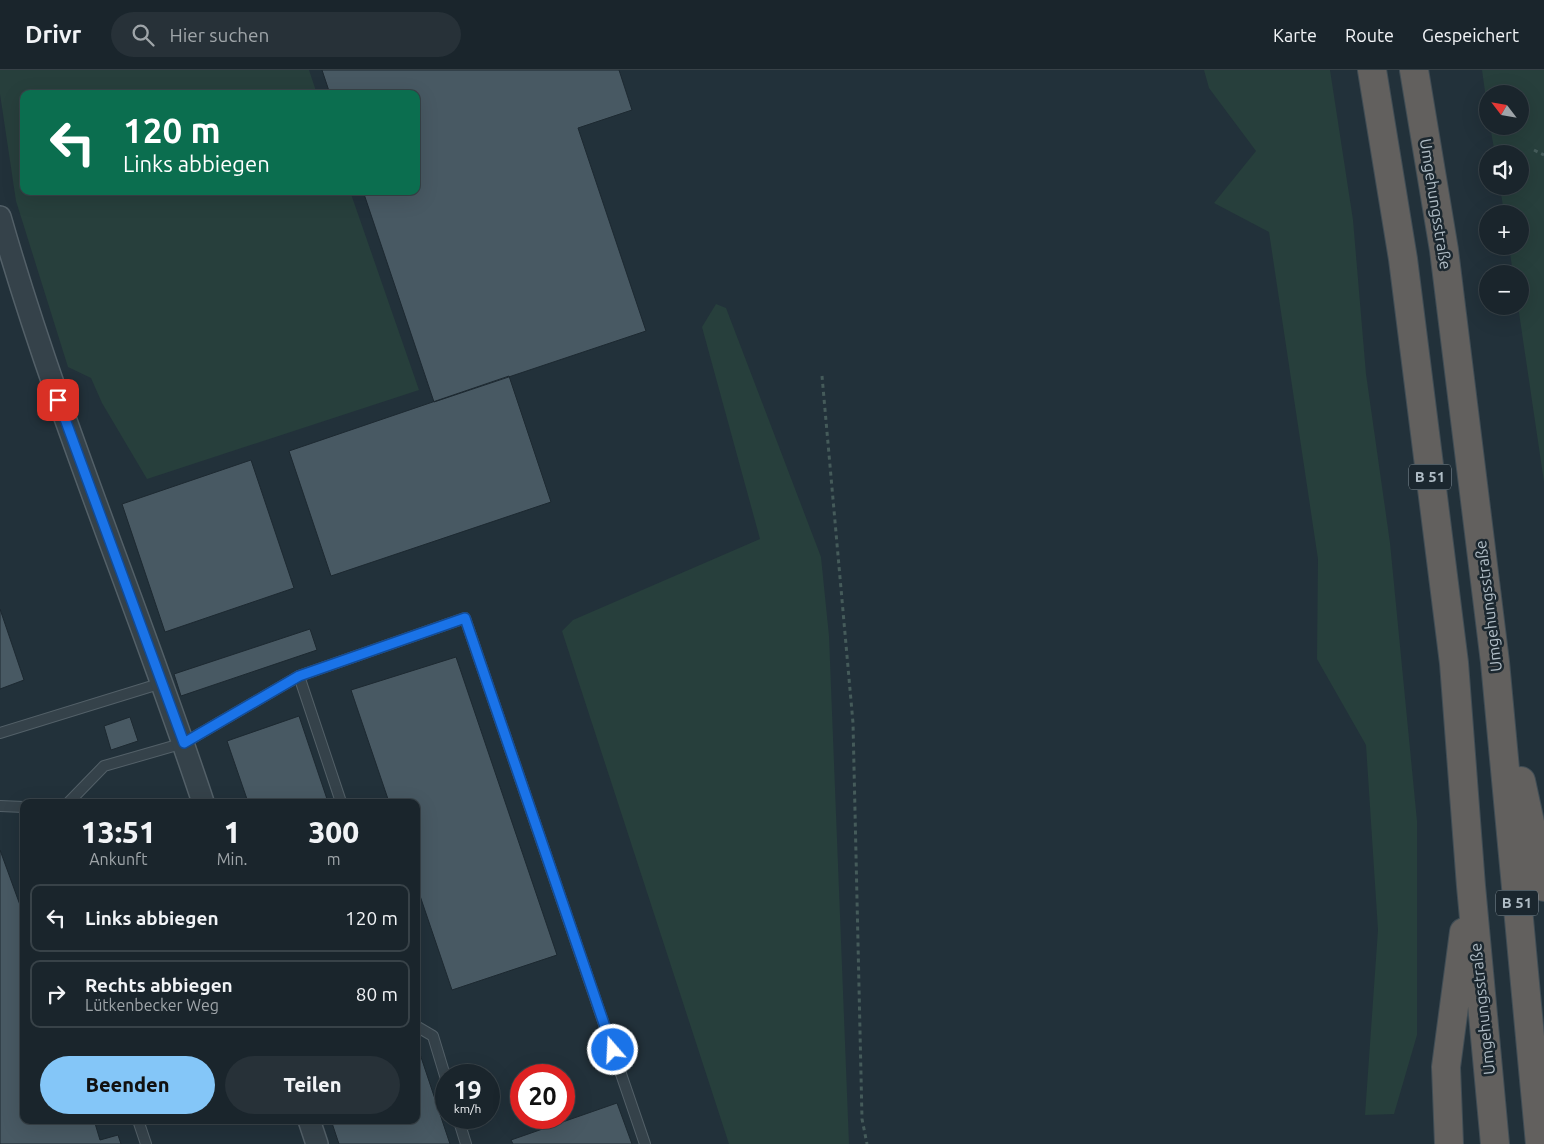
<!DOCTYPE html>
<html lang="de">
<head>
<meta charset="utf-8">
<style>
  :root { --surface:#1a252c; --page:#273138; --text:#f1f3f6; --muted:#9fa5a9; --line:#384248; --accent:#84c6f8 }
  body { margin:0; font-family:Ubuntu,sans-serif; background:var(--page); color:var(--text); height:100vh; display:flex; flex-direction:column; font-size:19px; white-space:nowrap }
  * { box-sizing:border-box; margin:0 }
  p { font-size:16px; color:var(--muted) }
  .icon { flex:none; width:28px; height:28px; fill:none; stroke:currentColor; stroke-width:2; stroke-linecap:round; stroke-linejoin:round }
  .map { position:relative; flex:1; overflow:hidden }
  .side { position:absolute; left:20px; top:729px; width:400px; height:325px; display:flex; flex-direction:column; background:var(--surface); border-radius:10px; box-shadow:0 5px 20px #0002,0 0 0 1px var(--line) }
  .side>* { flex:none }
  .hud { position:absolute; left:20px; top:20px; width:400px; height:105px; border-radius:10px; box-shadow:0 5px 20px #0002,0 0 0 1px var(--line); background:#0b6e4f; color:#fff; overflow:hidden }
  .needle { width:32px; rotate:301deg }
  .buttons { position:absolute; left:1479px; top:15px; display:grid; gap:10px }
  .buttons a { display:grid; place-items:center; width:50px; height:50px; border-radius:50%; background:var(--surface); box-shadow:0 5px 20px #0002,0 0 0 1px var(--line); font-size:25px }
  .speed { position:absolute; left:435px; top:994px; display:flex; gap:10px; font-size:25px; font-weight:700; text-align:center }
  .speed>* { display:grid; place-content:center; width:65px; height:65px; border-radius:50%; background:var(--surface); box-shadow:0 5px 20px #0002,0 0 0 1px var(--line); line-height:1 }
  .speed small { font-size:12px; font-weight:400 }
  .speed .limit { border:8px solid #d22; background:#fff; color:#111 }
  .pin { position:absolute; display:grid; place-items:center; width:42px; height:42px; color:#fff; margin:-21px; border-radius:10px; box-shadow:0 2px 8px #0006 }
  .me { position:absolute; width:55px; margin:-28px; rotate:341deg; stroke-linejoin:round; filter:drop-shadow(0 0 4px #0008) }
  .turn { display:flex; align-items:center; gap:18px; height:105px; padding:0 20px; font-size:22px }
  .turn .icon { width:65px; height:65px; stroke-width:2.5 }
  .turn b { display:block; font-size:35px; line-height:42px }
  .eta { display:flex; justify-content:space-evenly; align-items:center; height:85px; text-align:center }
  .eta b { font-size:30px; font-weight:800; line-height:35px }
  .cta { display:flex; gap:10px; margin-top:auto; padding:10px 20px }
  .cta a { flex:1; height:58px; border-radius:30px; background:var(--accent); color:#111; font-size:20px; font-weight:800; line-height:58px; text-align:center }
  .cta a+a { background:var(--page); color:var(--text) }
  ul { padding:0; list-style:none }
  li { display:flex; align-items:center; gap:15px; height:68px; margin:0 10px 8px; padding:0 10px; border:2px solid var(--line); border-radius:10px }
  li div { flex:1 }
  li b { display:block; font-size:19px }
  li em { font-style:normal }
  header { display:flex; align-items:center; gap:30px; box-sizing:border-box; height:70px; padding:0 25px; background:var(--surface); border-bottom:1px solid var(--line) }
  header strong { font-size:24px }
  nav { display:flex; gap:28px; margin-inline-start:auto; font-size:18px }
  .search { width:350px; height:45px; background:var(--page); display:flex; align-items:center; gap:12px; box-sizing:border-box; padding:0 18px; border-radius:28px; color:var(--muted); font-size:19px }
  .map>svg:first-child { display:block }
  .green { fill:#273f3c }
  .building { fill:#485963; stroke:#1d2931 }
  .lines { fill:none; stroke-linecap:round; stroke-linejoin:round }
  .service-casing { stroke:#536068; stroke-width:12 }
  .minor-casing { stroke:#536068; stroke-width:24 }
  .trunk-casing { stroke:#404d55; stroke-width:30 }
  .path { stroke:#455b5a; stroke-width:3; stroke-dasharray:4 4; stroke-linecap:butt }
  .service { stroke:#35424a; stroke-width:10 }
  .minor { stroke:#35424a; stroke-width:21 }
  .trunk { stroke:#62605e; stroke-width:28 }
  .route-casing { stroke:#114b97; stroke-width:12 }
  .route { stroke:#1a73e8; stroke-width:9 }
  .labels { text-anchor:middle; stroke-width:5; stroke-linejoin:round; paint-order:stroke }
  .shield { fill:#1b272f; stroke:#839099; stroke-width:1 }
  .shield-label { font-size:15px; font-weight:bold; fill:#b0bdc6 }
  .street-label { font-size:16px; fill:#b0bdc6; stroke:#1b272f }
</style>
</head>
<body>
<header>
<strong>Drivr</strong>
<div class="search"><svg class="icon" aria-label="search" viewBox="0 0 24 24"><circle cx="10" cy="10" r="6"/><path d="M15 15l6 6"/></svg>Hier suchen</div>
<nav><a>Karte</a><a>Route</a><a>Gespeichert</a></nav>
</header>
<div class="map">
<svg width="1544" height="1074" viewBox="0 0 1544 1074">
  <rect width="100%" height="100%" fill="#22313a"/>
  <path class="green" d="M0,0H309L317,24H24V121H350L419,320L147,409L102,333L91,308L68,297L16,131L0,24Z
    M1204,0H1330L1353,150L1366,304L1390,473L1417,751V965L1394,1044L1365,1045L1378,860L1366,675L1317,589L1318,489L1269,162L1214,133L1256,81L1209,18Z
    M1482,0H1544V412L1518,236H1520V204H1513L1509,176H1520V144H1504L1500,116H1520V84H1495L1490,56H1520V24H1488L1487,36Z
    M716,234L726,238L821,487L829,566L849,1074H729L562,561L573,550L760,469L702,257Z"/>
  <path class="building" d="M322,0H619L632,40L578,58L646,261L434,332L363,121H416V24H330Z
    M509,306L551,432L331,506L289,381Z
    M251,390L294,518L165,562L122,434Z
    M0,539L24,610L0,619Z
    M310,559L317,580L181,626L174,604Z
    M456,587L557,885L452,920L416,814V732H389L351,620Z
    M299,646L328,732H248L227,671Z
    M130,647L138,671L111,680L104,656Z
    M0,780L24,846V1050H94L100,1070L118,1065L121,1074H0Z
    M417,975L450,1074H339L331,1050H416Z
    M617,1033L632,1074H513L511,1070Z"/>
  <g class="lines">
    <defs>
      <path id="service" d="M299,606L341,732
        M0,663L162,613
        M69,732L104,696L184,673L299,606L465,548L645,1074
        M0,736L24,737
        M416,956L433,966L446,1009
        M458,1048L466,1074
        M138,1050L146,1074"/>
      <path id="minor" d="M0,147C57,346 138,536 203,732
        M309,1050L317,1074"/>
      <path id="trunk" d="M1372,0L1403,189L1454,593L1471,816L1495,1074
        M1414,0L1444,180L1495,592L1540,1074
        M1521,711L1544,817
        M1449,1074L1446,997L1464,862"/>
    </defs>
    <use href="#service" class="service-casing"/>
    <use href="#minor" class="minor-casing"/>
    <use href="#trunk" class="trunk-casing"/>
    <path class="path" d="M1534,80L1544,85
      M822,306L853,653L862,1049L867,1074"/>
    <use href="#service" class="service"/>
    <use href="#minor" class="minor"/>
    <use href="#trunk" class="trunk"/>
  </g>
  <g class="lines">
    <defs>
      <path id="route" d="M58,330L184,673L299,606L465,548L613,980"/>
    </defs>
    <use href="#route" class="route-casing"/>
    <use href="#route" class="route"/>
  </g>
  <g class="labels">
    <g class="shield">
      <rect x="1409" y="394.5" width="42" height="25" rx="4"/>
      <rect x="1496" y="820.5" width="42" height="25" rx="4"/>
    </g>
    <g class="shield-label">
      <text x="1430" y="412">B 51</text>
      <text x="1517" y="838">B 51</text>
    </g>
    <g class="street-label">
      <text transform="translate(1436 134) rotate(81)" y="6">Umgehungsstraße</text>
      <text transform="translate(1488 536) rotate(-97)" y="6">Umgehungsstraße</text>
      <text transform="translate(1482 939) rotate(-96)" y="6">Umgehungsstraße</text>
    </g>
  </g>
</svg>
<div class="buttons">
<a><svg class="needle" viewBox="-14 -14 28 28"><path d="M0-13l5 13h-10z" fill="#e53935"/><path d="M0 13l5-13h-10z" fill="#9fa5a9"/></svg></a>
<a><svg class="icon" aria-label="sound" viewBox="0 0 24 24"><path d="M4 9h4l5-4v14l-5-4H4zM17 9q2 3 0 6"/></svg></a>
<a>+</a>
<a>−</a>
</div>
<div class="speed"><div>19<small>km/h</small></div><div class="limit">20</div></div>
<div class="pin" style="left:58px;top:330px;background:#d93025"><svg class="icon" aria-label="arrive" viewBox="0 0 24 24"><path d="M6 21V4h12l-3 4 3 4H6"/></svg></div>
<svg class="me" style="left:613px;top:980px" viewBox="-20 -20 40 40"><circle r="17" fill="#1a73e8" stroke="#fff" stroke-width="3"/><path d="M0-11L8 9 0 5-8 9z" fill="#fff"/></svg>
<div class="hud">
<div class="turn"><svg class="icon" aria-label="left" viewBox="0 0 24 24"><path d="M17 20v-9H6M10 6l-5 5 5 5"/></svg><div><b>120 m</b>Links abbiegen</div></div>
</div>
<section class="side">
<div class="eta">
<div><b>13:51</b><p>Ankunft</p></div>
<div><b>1</b><p>Min.</p></div>
<div><b>300</b><p>m</p></div>
</div>
<ul>
<li><svg class="icon" aria-label="left" viewBox="0 0 24 24"><path d="M17 20v-9H6M10 6l-5 5 5 5"/></svg><div><b>Links abbiegen</b></div><em>120 m</em></li>
<li><svg class="icon" aria-label="right" viewBox="0 0 24 24"><path d="M7 20v-9h11M14 6l5 5-5 5"/></svg><div><b>Rechts abbiegen</b><p>Lütkenbecker Weg</p></div><em>80 m</em></li>
</ul>
<div class="cta"><a>Beenden</a><a>Teilen</a></div>
</section>
</div>
</body>
</html>
